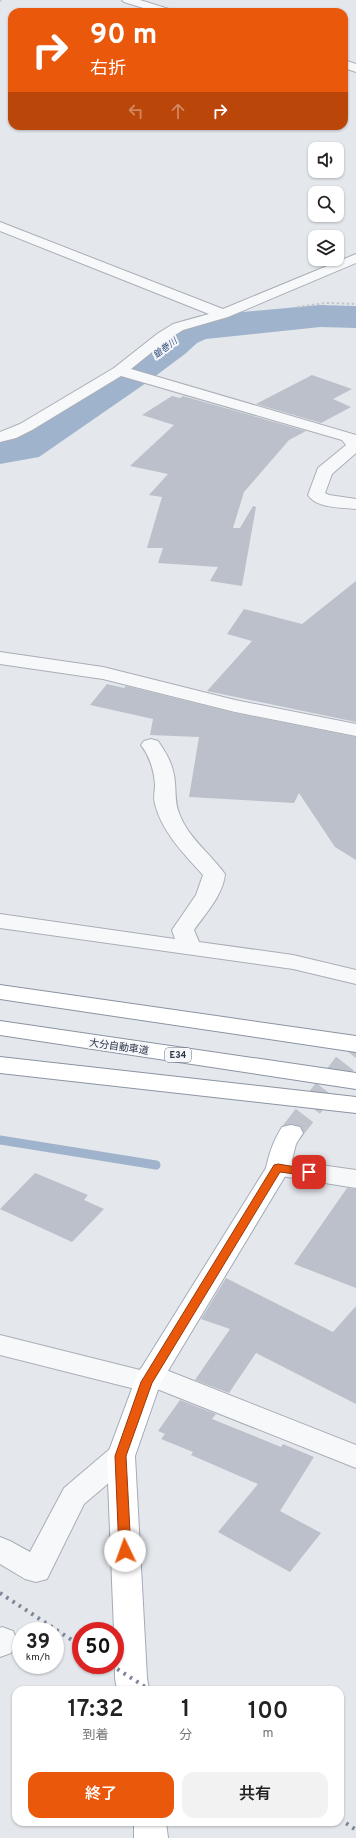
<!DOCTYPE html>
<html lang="ja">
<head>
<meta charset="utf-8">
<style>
  :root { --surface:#fff; --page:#f2f2f2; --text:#222; --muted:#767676; --accent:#ea580c }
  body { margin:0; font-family:Overpass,"Noto Sans JP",sans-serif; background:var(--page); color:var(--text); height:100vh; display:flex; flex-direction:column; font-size:15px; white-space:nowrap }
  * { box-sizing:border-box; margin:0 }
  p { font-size:13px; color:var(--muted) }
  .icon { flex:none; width:22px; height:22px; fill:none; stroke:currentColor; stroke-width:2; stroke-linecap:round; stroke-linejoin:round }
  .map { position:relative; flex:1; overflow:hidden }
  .side { position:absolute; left:12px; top:1686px; width:332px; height:140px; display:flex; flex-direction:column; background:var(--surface); border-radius:12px; box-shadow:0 1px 3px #0004 }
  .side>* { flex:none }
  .hud { position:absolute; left:8px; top:8px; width:340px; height:122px; border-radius:12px; box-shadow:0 1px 3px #0004; background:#ea580c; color:#fff; overflow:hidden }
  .controls { position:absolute; left:308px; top:142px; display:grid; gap:8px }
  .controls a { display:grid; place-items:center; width:36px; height:36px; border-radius:8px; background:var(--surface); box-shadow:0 1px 3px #0004; font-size:20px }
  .speed { position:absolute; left:12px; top:1622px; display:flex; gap:8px; font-size:20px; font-weight:700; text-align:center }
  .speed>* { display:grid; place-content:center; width:52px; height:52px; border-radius:50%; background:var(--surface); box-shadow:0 1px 3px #0004; line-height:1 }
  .speed small { font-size:10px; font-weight:400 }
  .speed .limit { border:6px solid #d22; background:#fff; color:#111 }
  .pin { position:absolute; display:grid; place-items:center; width:34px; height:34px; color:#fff; margin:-17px; border-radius:8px; box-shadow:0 2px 6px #0006 }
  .me { position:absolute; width:44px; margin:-22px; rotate:357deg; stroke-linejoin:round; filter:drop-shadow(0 0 3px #0008) }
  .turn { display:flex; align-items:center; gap:14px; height:84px; padding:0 16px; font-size:18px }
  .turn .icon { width:52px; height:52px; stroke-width:2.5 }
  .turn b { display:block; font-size:28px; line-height:34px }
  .lanes { display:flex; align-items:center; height:38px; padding:0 16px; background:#0003; justify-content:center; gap:20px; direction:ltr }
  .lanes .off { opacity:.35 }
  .eta { display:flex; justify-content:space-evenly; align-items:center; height:68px; text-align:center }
  .eta b { font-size:24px; font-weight:600; line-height:28px }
  .cta { display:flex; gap:8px; margin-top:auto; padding:8px 16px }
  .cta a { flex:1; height:46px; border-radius:12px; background:var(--accent); color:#fff; font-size:16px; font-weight:600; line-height:46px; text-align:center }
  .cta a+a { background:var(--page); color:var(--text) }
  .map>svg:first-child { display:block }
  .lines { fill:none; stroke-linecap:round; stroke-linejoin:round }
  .stream { stroke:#9fb4cc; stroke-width:9 }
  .river { fill:#9fb4cc; fill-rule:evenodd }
  .building { fill:#bbc0ca }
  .major-tunnel { stroke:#bfc3cb; stroke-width:22; stroke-dasharray:22 11; stroke-linecap:butt }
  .minor-casing { stroke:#a9aeb7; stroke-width:2 }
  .major-casing { stroke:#a3abb8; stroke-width:2 }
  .highway-casing { stroke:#8b94a3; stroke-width:2 }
  .path-far1 { stroke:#c2c5cb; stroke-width:1.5; stroke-dasharray:1.5 1.5; stroke-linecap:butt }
  .path { stroke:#c2c5cb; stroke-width:2; stroke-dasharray:2.5 2.5; stroke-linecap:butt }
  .minor { fill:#f7f8fa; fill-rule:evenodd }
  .major { fill:#fff; fill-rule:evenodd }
  .highway { fill:#fff; fill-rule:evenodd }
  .rail { stroke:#7d8696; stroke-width:4; stroke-dasharray:2.5 5; stroke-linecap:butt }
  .route { fill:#ea580c; stroke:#983908 }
  .labels { text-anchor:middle; stroke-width:4; stroke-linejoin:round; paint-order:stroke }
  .far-water-label { font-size:9px; font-style:italic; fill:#34527a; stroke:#f4f6f9 }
  .shield { fill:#f4f6f9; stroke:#676e7b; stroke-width:1 }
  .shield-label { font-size:9px; font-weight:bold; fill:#2b3445 }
  .street-label { font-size:10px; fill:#2b3445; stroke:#f4f6f9 }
</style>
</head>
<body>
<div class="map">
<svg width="356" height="1838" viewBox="0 0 356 1838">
  <rect width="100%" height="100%" fill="#e4e7ec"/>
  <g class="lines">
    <path class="stream" d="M0,1140L156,1165"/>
    <path class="river" d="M320,305L356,306V328L320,327L206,339L197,343L185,354L146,383L39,457L0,464V438L12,437L118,365L157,338L169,327L184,320L198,316Z"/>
  </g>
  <path class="building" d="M312,375L352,389L333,399L351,407L321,423L256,404Z
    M172,396L180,398L183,396L306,431L289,440L244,492L233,528H240L253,506L256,507L242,586L210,581L218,567L158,563L163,548H147L162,497L149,495L168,474L130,466L174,425L142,415Z
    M356,581V722L207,691L252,641L227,634L244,609L302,624Z
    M107,684L124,688L126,686L235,713L356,737V860L335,847L299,793L294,803L189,797L199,737L150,735L153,719L90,705Z
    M35,1173L88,1195L84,1200L104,1209L72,1242L0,1209Z
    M347,1188L356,1189V1288L294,1264Z
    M226,1278L333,1332L356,1306V1404L256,1353L229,1393L195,1380L230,1329L201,1319Z
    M180,1400L216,1414L212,1419L281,1447L283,1444L314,1457L280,1511L321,1533L290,1572L218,1532L258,1484L191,1455L193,1452L161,1439L165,1434L158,1431Z"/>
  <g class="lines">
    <path class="major-tunnel" d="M291,1133L356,1049"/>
    <defs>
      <path id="minor" d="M122,0H140L172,10L174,12H156L124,2Z
        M344,60L356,64V72L344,68Z
        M0,222L223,309L356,254V263L228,317L183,330L167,340L131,369L356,435V453L332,474L325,493L329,495L356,499V509C341,507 317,509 308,495L318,468L346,445L342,440L121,376L32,430L16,438L0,442V432L20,424L114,368L157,334L173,324L209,314L0,231Z
        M0,652L103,667L235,700L356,724V736L235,712L103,679L0,664Z
        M151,739L158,741C167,754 174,766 175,783C176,794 175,803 179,813C188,838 210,853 225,874C223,895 206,913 194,930L199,942L293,955L356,970V984L293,969L0,928V914L175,939L172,930L196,895L203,875C184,854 162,832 155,804C153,798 155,791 155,785C154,770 150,757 141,745L144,741Z
        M278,1159L356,1170V1188L269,1174L266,1168L269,1162Z
        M0,1335L140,1370L141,1368L151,1365L161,1368L356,1445V1468L157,1389L147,1392L0,1355Z
        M121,1445L131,1448L135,1456L131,1464L84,1504L47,1579L36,1582L25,1579L0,1564V1537L10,1541L30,1552L64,1488L111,1448Z
        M2,1627L13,1631L17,1640L11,1653L0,1657V1628Z"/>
      <path id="major" d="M291,1125L300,1127L303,1133L296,1144L290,1168L160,1384L135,1456L147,1678L149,1690H117L115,1678V1631H114L107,1456L137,1375L266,1168C270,1151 273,1142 282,1127Z
        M134,1822H166L168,1838H134Z"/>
      <path id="highway" d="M0,985L356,1036V1052L0,999Z
        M0,1021L356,1073V1089L0,1035Z
        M0,1057L356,1097V1113L0,1073Z"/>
    </defs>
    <use href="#minor" class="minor-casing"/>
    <use href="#major" class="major-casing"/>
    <use href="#highway" class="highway-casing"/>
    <path class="path-far1" d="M0,1L2,0"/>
    <path class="path" d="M297,307L326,303L356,304"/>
    <use href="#minor" class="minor"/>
    <use href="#major" class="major"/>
    <use href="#highway" class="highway"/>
    <path class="rail" d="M0,1593L81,1646
      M111,1665L150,1690
      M340,1819L356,1830"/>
  </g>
  <path class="route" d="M278,1164L309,1169L314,1172L309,1176L280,1172L152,1383L126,1456L131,1551L129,1554L125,1556L121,1554L119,1551L115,1456L141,1382L274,1165Z"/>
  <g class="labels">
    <g class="far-water-label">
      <text transform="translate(165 348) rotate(-37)" y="3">鎗巻川</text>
    </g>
    <rect class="shield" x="165" y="1048" width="26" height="14" rx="3"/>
    <g class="shield-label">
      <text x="178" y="1058">E34</text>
    </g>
    <g class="street-label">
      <text transform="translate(119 1046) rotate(8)" y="4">大分自動車道</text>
    </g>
  </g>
</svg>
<div class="controls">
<a><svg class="icon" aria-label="sound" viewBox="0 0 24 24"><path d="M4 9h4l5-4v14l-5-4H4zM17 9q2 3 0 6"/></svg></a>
<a><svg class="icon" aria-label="search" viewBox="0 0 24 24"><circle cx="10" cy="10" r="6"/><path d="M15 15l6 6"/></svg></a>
<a><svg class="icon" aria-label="layers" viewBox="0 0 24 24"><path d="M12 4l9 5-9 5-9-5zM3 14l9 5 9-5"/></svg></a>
</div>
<div class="speed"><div>39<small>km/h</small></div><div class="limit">50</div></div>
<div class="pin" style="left:309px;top:1172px;background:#d93025"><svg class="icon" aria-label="arrive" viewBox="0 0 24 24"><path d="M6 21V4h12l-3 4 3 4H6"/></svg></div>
<svg class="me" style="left:125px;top:1551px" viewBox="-20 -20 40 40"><circle r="19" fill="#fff"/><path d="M0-13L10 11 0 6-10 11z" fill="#ea580c"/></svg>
<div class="hud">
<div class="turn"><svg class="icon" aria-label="right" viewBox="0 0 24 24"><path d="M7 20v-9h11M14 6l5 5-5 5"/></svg><div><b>90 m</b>右折</div></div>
<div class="lanes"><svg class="icon off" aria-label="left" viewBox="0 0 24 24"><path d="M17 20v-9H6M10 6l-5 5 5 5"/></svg><svg class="icon off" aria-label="ahead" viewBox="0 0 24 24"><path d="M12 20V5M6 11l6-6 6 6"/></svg><svg class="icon" aria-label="right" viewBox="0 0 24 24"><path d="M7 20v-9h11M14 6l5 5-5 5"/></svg></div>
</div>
<section class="side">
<div class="eta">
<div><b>17:32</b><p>到着</p></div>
<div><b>1</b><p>分</p></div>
<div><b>100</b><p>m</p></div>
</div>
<div class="cta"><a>終了</a><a>共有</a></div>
</section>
</div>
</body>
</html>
